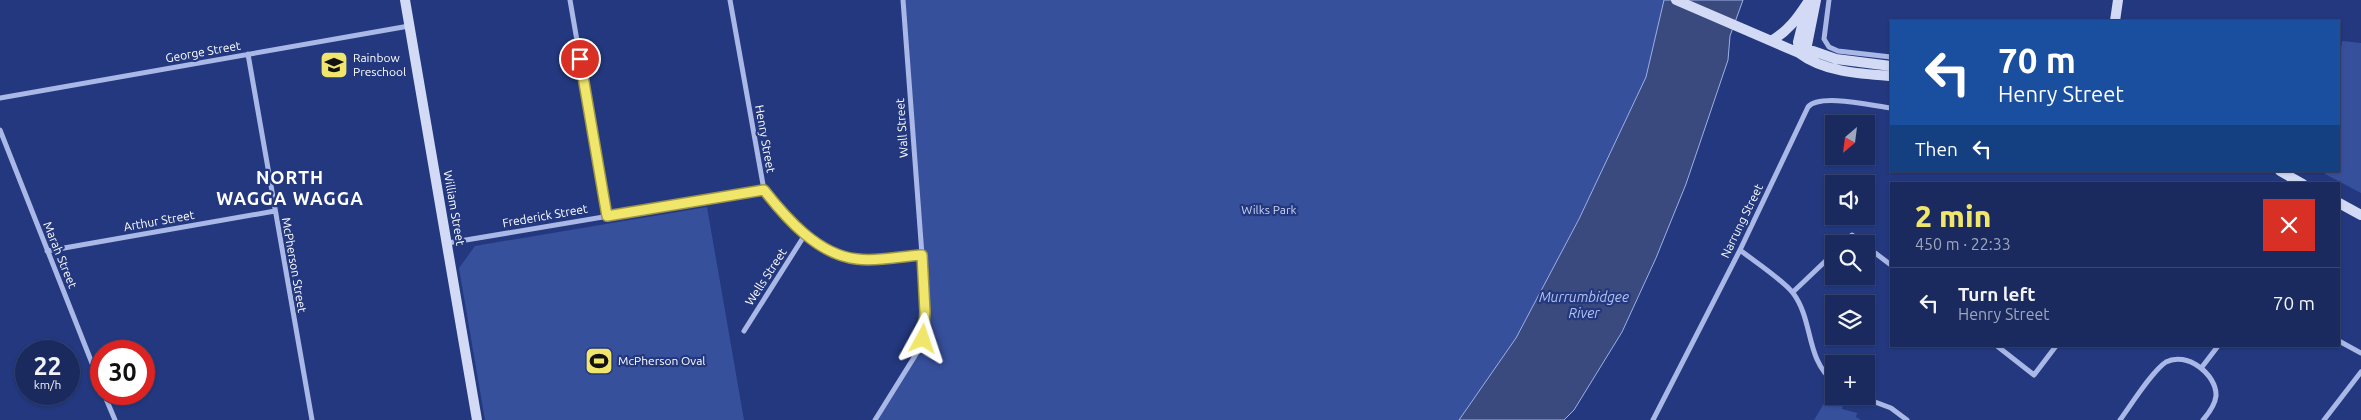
<!DOCTYPE html>
<html lang="en">
<head>
<meta charset="utf-8">
<style>
  :root { --surface:#1a2a5e; --page:#273667; --text:#f1f3f6; --muted:#9fa7bc; --line:#384673; --accent:#f1e66c }
  body { margin:0; font-family:Ubuntu,sans-serif; background:var(--page); color:var(--text); height:100vh; display:flex; flex-direction:column; font-size:19px; white-space:nowrap }
  * { box-sizing:border-box; margin:0 }
  p { font-size:16px; color:var(--muted) }
  .icon { flex:none; width:28px; height:28px; fill:none; stroke:currentColor; stroke-width:2; stroke-linecap:round; stroke-linejoin:round }
  .map { position:relative; flex:1; overflow:hidden }
  .details { position:absolute; left:1890px; top:182px; width:450px; height:165px; display:flex; flex-direction:column; background:var(--surface); border-radius:0px; box-shadow:0 1px 4px #0004,0 0 0 1px var(--line) }
  .details>* { flex:none }
  .guide { position:absolute; left:1890px; top:20px; width:450px; height:152px; border-radius:0px; box-shadow:0 1px 4px #0004,0 0 0 1px var(--line); background:#1a4fa0; color:#fff; overflow:hidden }
  .needle { width:32px; rotate:208deg }
  .buttons { position:absolute; left:1825px; top:115px; display:grid; gap:10px }
  .buttons a { display:grid; place-items:center; width:50px; height:50px; border-radius:0px; background:var(--surface); box-shadow:0 1px 4px #0004,0 0 0 1px var(--line); font-size:25px }
  .speed { position:absolute; left:15px; top:340px; display:flex; gap:10px; font-size:25px; font-weight:700; text-align:center }
  .speed>* { display:grid; place-content:center; width:65px; height:65px; border-radius:50%; background:var(--surface); box-shadow:0 1px 4px #0004,0 0 0 1px var(--line); line-height:1 }
  .speed small { font-size:12px; font-weight:400 }
  .speed .limit { border:8px solid #d22; background:#fff; color:#111 }
  .pin { position:absolute; display:grid; place-items:center; width:42px; height:42px; color:#fff; margin:-21px; border:2px solid #fff; border-radius:50%; box-shadow:0 1px 5px #0007 }
  .me { position:absolute; width:55px; margin:-28px; rotate:5deg; stroke-linejoin:round; filter:drop-shadow(0 0 4px #0008) }
  .turn { display:flex; align-items:center; gap:18px; height:105px; padding:0 25px; font-size:22px }
  .turn .icon { width:65px; height:65px; stroke-width:2.5 }
  .turn b { display:block; font-size:35px; line-height:42px }
  .then { display:flex; align-items:center; height:48px; padding:0 25px; background:#0003; gap:10px; font-size:19px }
  .round { display:grid; place-items:center; flex:none; width:52px; height:52px; border-radius:0px; background:var(--page) }
  .overview { display:flex; align-items:center; justify-content:space-between; height:85px; padding:0 25px }
  h1 { font-size:30px; font-weight:800; line-height:38px; color:var(--accent) }
  ul { padding:0; list-style:none }
  li { display:flex; align-items:center; gap:15px; height:70px; padding:0 25px; border-top:1px solid var(--line) }
  li div { flex:1 }
  li b { display:block; font-size:19px }
  li em { font-style:normal }
  .map>svg:first-child { display:block }
  .green { fill:#37509c }
  .water { fill:#3a4a7e; stroke:#9db0e7 }
  .lines { fill:none; stroke-linecap:round; stroke-linejoin:round }
  .street { stroke:#a9b8e6; stroke-width:5 }
  .secondary { stroke:#d2daf5; stroke-width:10 }
  .route-casing { stroke:#9d9646; stroke-width:12 }
  .route { stroke:#f1e66c; stroke-width:9 }
  .labels { text-anchor:middle; stroke-width:4.5; stroke-linejoin:round; paint-order:stroke }
  .street-label { font-size:12px; fill:#fff; stroke:#23387e }
  .poi-label { font-size:12px; fill:#fff; stroke:#23387e; text-anchor:start }
  .park-label { font-size:12px; fill:#ccd6f5; stroke:#23387e }
  .water-label { font-size:14px; font-style:italic; fill:#b4c2ee; stroke:#23387e }
  .district-label { font-size:18px; font-weight:bold; letter-spacing:1px; fill:#fff; stroke:#23387e }
</style>
</head>
<body>
<div class="map">
<svg width="2361" height="420" viewBox="0 0 2361 420">
  <rect width="100%" height="100%" fill="#23387e"/>
  <path class="green" d="M903,0H1664L1646,77L1579,219L1516,338L1459,420H875L912,363L925,326Z
    M2342,41L2361,43V193L2325,174V171H2339V66Z
    M707,207L744,420H485L459,268L475,246Z
    M1829,395L1845,399L1842,409L1857,413L1856,417L1861,420H1814Z"/>
  <path class="water" d="M1664,0H1743L1730,36L1728,60L1686,184L1656,258L1622,332L1574,410L1564,420H1459L1516,338L1579,219L1646,77Z"/>
  <g class="lines">
    <path class="street" d="M570,0L607,215
      M730,0L764,190L791,221L816,241L837,253L858,259L922,255
      M1829,0L1824,39L1829,47L1838,51L1891,57
      M248,54L312,420
      M0,98L409,26
      M0,130L101,386
      M448,243L764,190
      M1843,244L1852,235L1863,244
      M1866,246L1891,265
      M1740,250C1754,261 1783,280 1793,293C1814,321 1805,359 1834,382
      M47,251L275,211
      M1793,292L1834,253
      M744,331L806,233
      M2339,341L2361,353
      M1997,346L2034,375L2056,346
      M2202,367L2218,346
      M104,394L115,420
      M1859,396L1891,408L1907,420
      M875,420L918,351L925,326L922,255L903,0
      M1653,420L1740,250L1808,107C1820,93 1873,106 1891,108
      M2120,420C2131,405 2152,371 2166,362C2186,351 2217,374 2216,396C2215,405 2209,413 2203,420
      M2324,420L2361,372"/>
    <path class="secondary" d="M405,0L477,420
      M1676,0L1799,53C1824,72 1860,74 1891,76
      M2115,21L2118,0
      M1771,41C1788,31 1797,19 1808,2
      M1799,53L1813,51L1836,59L1891,66
      M1799,53L1807,45L1816,0
      M1799,53L1798,42L1806,10
      M2280,171L2303,184
      M2339,203L2361,215"/>
  </g>
  <g class="lines">
    <defs>
      <path id="route" d="M580,59L607,216L764,190C786,218 818,255 857,259C878,262 901,256 922,255L925,312L923,339"/>
    </defs>
    <use href="#route" class="route-casing"/>
    <use href="#route" class="route"/>
  </g>
  <defs>
    <symbol id="school-square" viewBox="-11 -11 22 22"><rect x="-9" y="-9" width="18" height="18" rx="4" fill="#f1e66c" stroke="#23387e"/><path d="M0-5L7-2L0 1L-7-2ZM-4 1L0 2.5L4 1V4Q0 6-4 4Z" fill="#111"/></symbol>
    <symbol id="stadium-square" viewBox="-11 -11 22 22"><rect x="-9" y="-9" width="18" height="18" rx="4" fill="#f1e66c" stroke="#23387e"/><path d="M0-5a6.5 5 0 1 0 0 10a6.5 5 0 1 0 0-10ZM-3.5-1.8h7v3.6h-7Z" fill="#111"/></symbol>
  </defs>
  <g fill-rule="evenodd">
    <use href="#school-square" x="318" y="49" width="32" height="32"/>
    <use href="#stadium-square" x="583" y="345" width="32" height="32"/>
  </g>
  <g class="labels">
    <g class="street-label">
      <text transform="translate(203 52) rotate(-10)" y="4">George Street</text>
      <text transform="translate(902 128) rotate(-94)" y="4">Wall Street</text>
      <text transform="translate(765 139) rotate(80)" y="4">Henry Street</text>
      <text transform="translate(454 208) rotate(80)" y="4">William Street</text>
      <text transform="translate(545 216) rotate(-10)" y="4">Frederick Street</text>
      <text transform="translate(159 221) rotate(-10)" y="4">Arthur Street</text>
      <text transform="translate(1742 221) rotate(-64)" y="4">Narrung Street</text>
      <text transform="translate(60 255) rotate(68)" y="4">Marah Street</text>
      <text transform="translate(294 265) rotate(80)" y="4">McPherson Street</text>
      <text transform="translate(766 277) rotate(-57)" y="4">Wells Street</text>
    </g>
    <g class="poi-label">
      <text x="353" y="62">Rainbow<tspan x="353" dy="14">Preschool</tspan></text>
      <text x="618" y="365">McPherson Oval</text>
    </g>
    <g class="park-label">
      <text x="1269" y="214">Wilks Park</text>
    </g>
    <g class="water-label">
      <text x="1584" y="302">Murrumbidgee<tspan x="1584" dy="16">River</tspan></text>
    </g>
    <g class="district-label">
      <text x="290" y="184">NORTH<tspan x="290" dy="21">WAGGA WAGGA</tspan></text>
    </g>
  </g>
</svg>
<div class="buttons">
<a><svg class="needle" viewBox="-14 -14 28 28"><path d="M0-13l5 13h-10z" fill="#e53935"/><path d="M0 13l5-13h-10z" fill="#9fa7bc"/></svg></a>
<a><svg class="icon" aria-label="sound" viewBox="0 0 24 24"><path d="M4 9h4l5-4v14l-5-4H4zM17 9q2 3 0 6"/></svg></a>
<a><svg class="icon" aria-label="search" viewBox="0 0 24 24"><circle cx="10" cy="10" r="6"/><path d="M15 15l6 6"/></svg></a>
<a><svg class="icon" aria-label="layers" viewBox="0 0 24 24"><path d="M12 4l9 5-9 5-9-5zM3 14l9 5 9-5"/></svg></a>
<a>+</a>
</div>
<div class="speed"><div>22<small>km/h</small></div><div class="limit">30</div></div>
<div class="pin" style="left:580px;top:59px;background:#d93025"><svg class="icon" aria-label="arrive" viewBox="0 0 24 24"><path d="M6 21V4h12l-3 4 3 4H6"/></svg></div>
<svg class="me" style="left:923px;top:339px" viewBox="-20 -20 40 40"><path d="M0-17L14 15 0 8-14 15z" fill="#f1e66c" stroke="#fff" stroke-width="4"/></svg>
<div class="guide">
<div class="turn"><svg class="icon" aria-label="left" viewBox="0 0 24 24"><path d="M17 20v-9H6M10 6l-5 5 5 5"/></svg><div><b>70 m</b>Henry Street</div></div>
<div class="then">Then<svg class="icon" aria-label="left" viewBox="0 0 24 24"><path d="M17 20v-9H6M10 6l-5 5 5 5"/></svg></div>
</div>
<section class="details">
<div class="overview"><div><h1>2 min</h1><p>450 m · 22:33</p></div><a class="round" style="background:#d93025;color:#fff"><svg class="icon" aria-label="close" viewBox="0 0 24 24"><path d="M6 6l12 12M18 6L6 18"/></svg></a></div>
<ul>
<li><svg class="icon" aria-label="left" viewBox="0 0 24 24"><path d="M17 20v-9H6M10 6l-5 5 5 5"/></svg><div><b>Turn left</b><p>Henry Street</p></div><em>70 m</em></li>
</ul>
</section>
</div>
</body>
</html>
